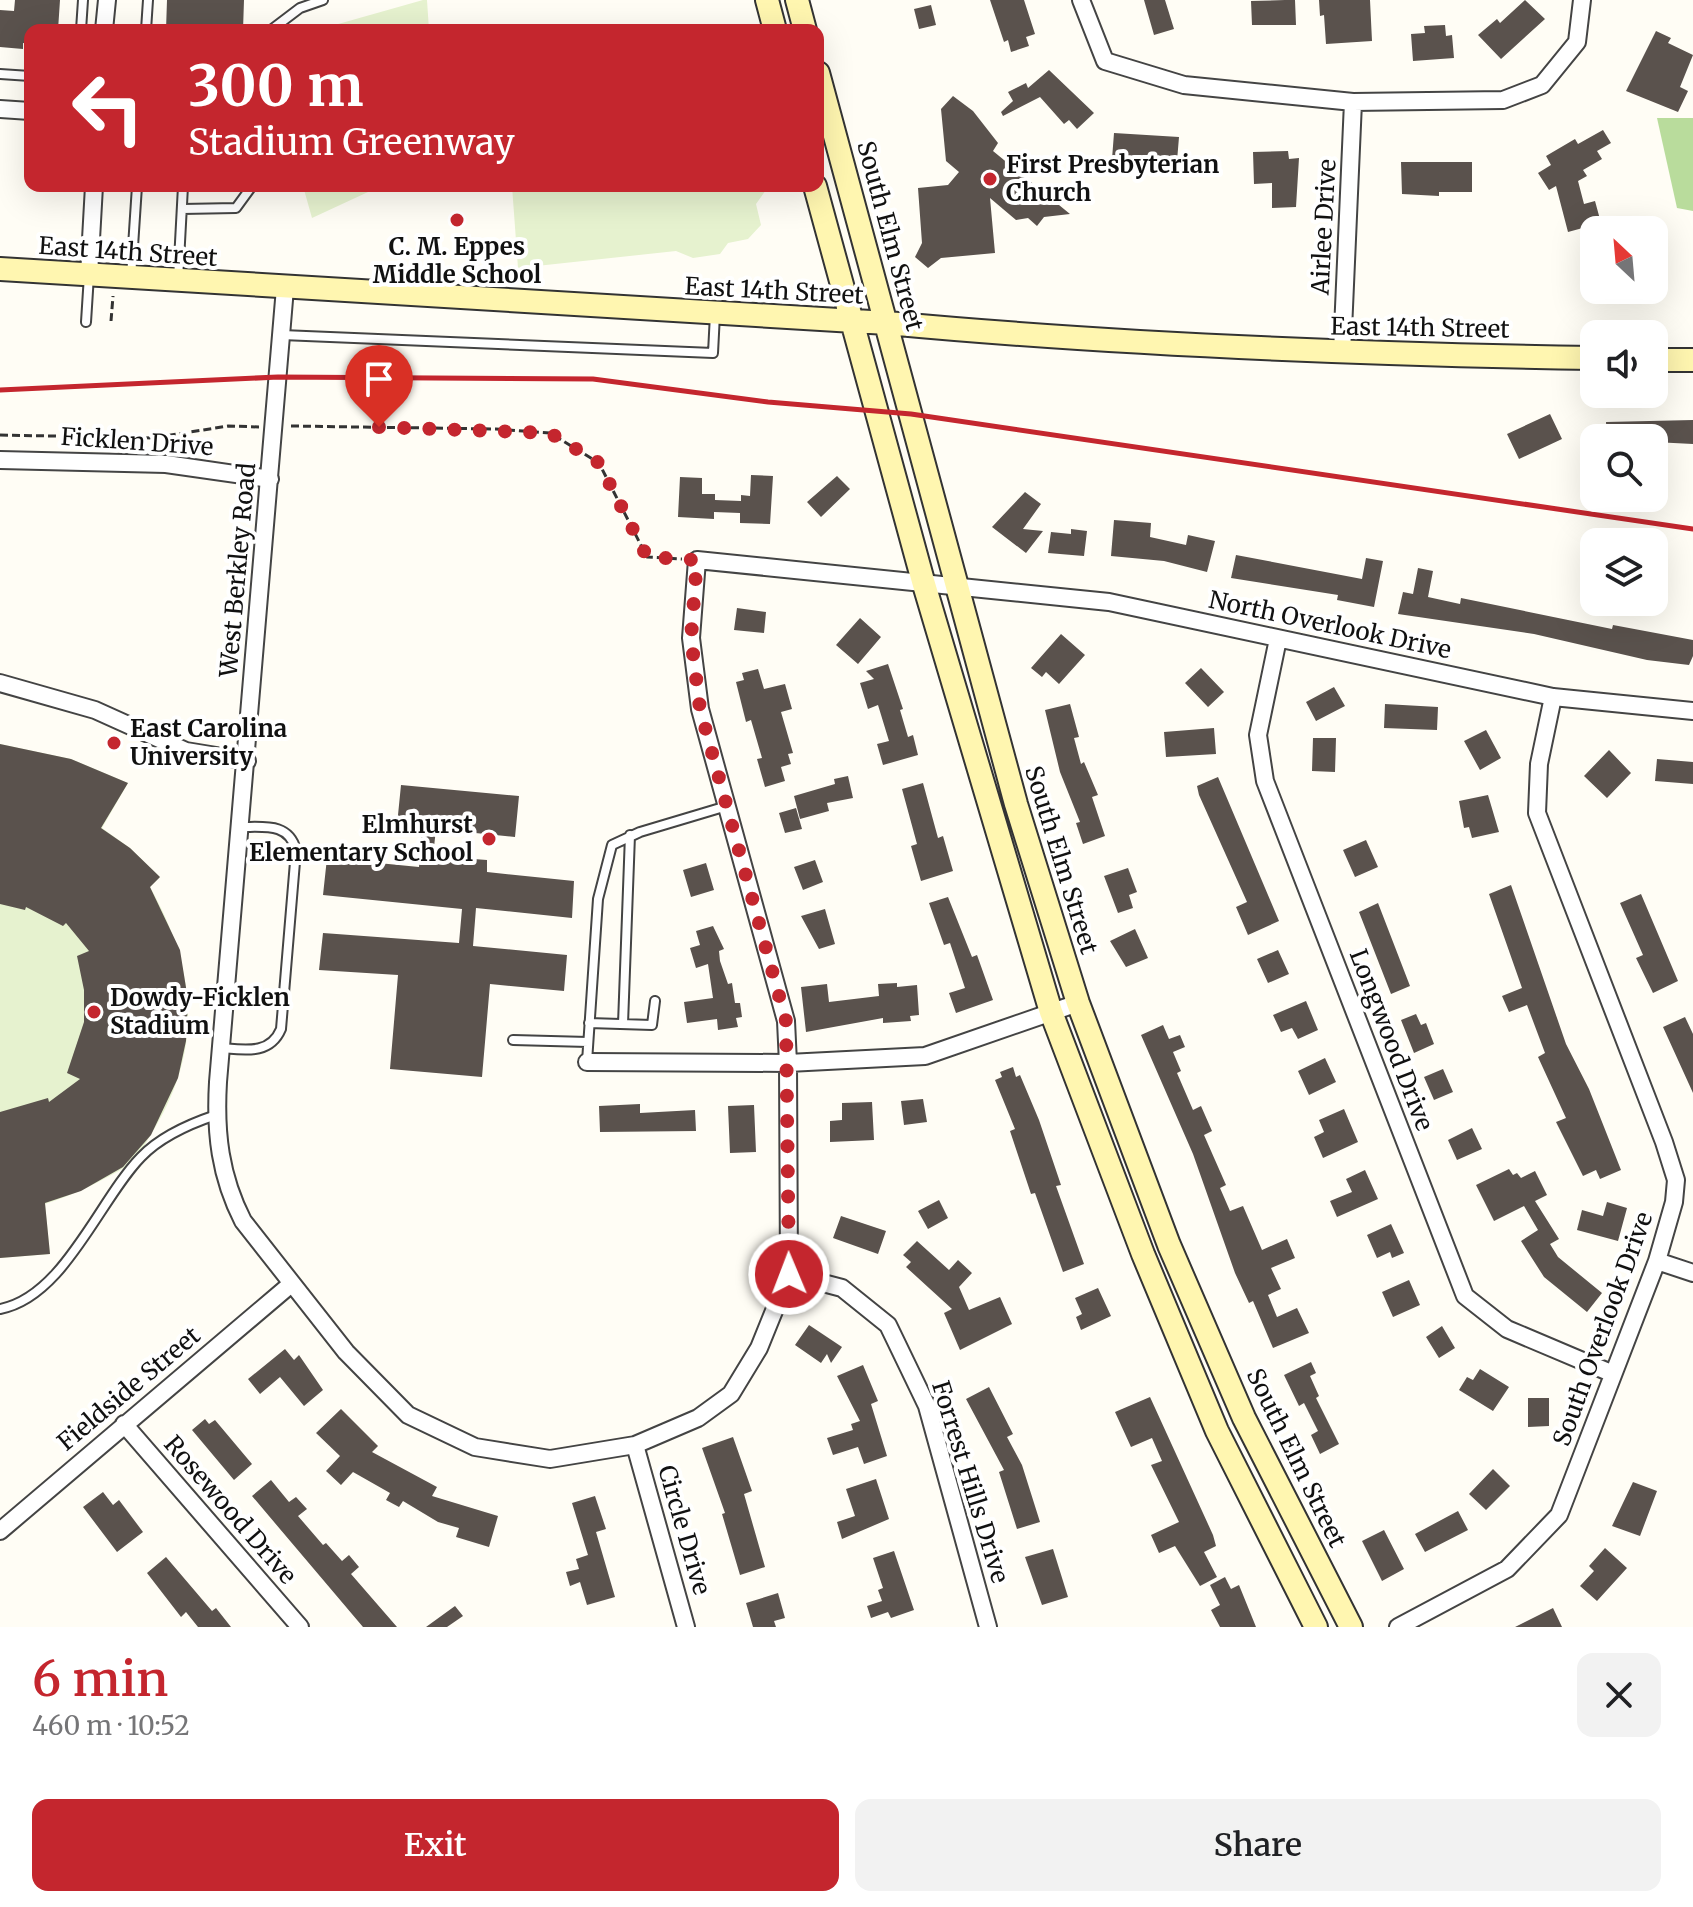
<!DOCTYPE html>
<html lang="en">
<head>
<meta charset="utf-8">
<style>
  :root { --surface:#fff; --page:#f2f2f2; --text:#202124; --muted:#757577; --accent:#c4262e }
  body { margin:0; font-family:Merriweather,serif; background:var(--page); color:var(--text); height:100vh; display:flex; flex-direction:column; font-size:30px; white-space:nowrap }
  * { box-sizing:border-box; margin:0 }
  p { font-size:26px; color:var(--muted) }
  .icon { flex:none; width:44px; height:44px; fill:none; stroke:currentColor; stroke-width:2; stroke-linecap:round; stroke-linejoin:round }
  .map { position:relative; height:1627px; overflow:hidden }
  .side { display:flex; flex-direction:column; background:var(--surface); flex:1 }
  .side>* { flex:none }
  .banner { position:absolute; left:24px; top:24px; width:800px; height:168px; border-radius:16px; box-shadow:0 8px 32px #0002; background:#c4262e; color:#fff; overflow:hidden }
  .needle { width:52px; rotate:334deg }
  .fabs { position:absolute; left:1580px; top:216px; display:grid; gap:16px }
  .fabs a { display:grid; place-items:center; width:88px; height:88px; border-radius:16px; background:var(--surface); box-shadow:0 8px 32px #0002; font-size:40px }
  .pin { position:absolute; display:grid; place-items:center; width:68px; height:68px; color:#fff; margin:-82px -34px; border-radius:50% 50% 50% 0; rotate:-45deg; box-shadow:0 0 8px #0007 }
  .pin .icon { rotate:45deg }
  .me { position:absolute; width:88px; margin:-44px; rotate:359deg; stroke-linejoin:round; filter:drop-shadow(0 0 6px #0008) }
  .turn { display:flex; align-items:center; gap:28px; height:168px; padding:0 32px; font-size:36px }
  .turn .icon { width:104px; height:104px; stroke-width:2.5 }
  .turn b { display:block; font-size:56px; line-height:68px }
  .round { display:grid; place-items:center; flex:none; width:84px; height:84px; border-radius:16px; background:var(--page) }
  .head { display:flex; align-items:center; justify-content:space-between; height:136px; padding:0 32px }
  h1 { font-size:48px; font-weight:600; line-height:60px; color:var(--accent) }
  .action { display:flex; gap:16px; margin-top:auto; padding:16px 32px }
  .action a { flex:1; height:92px; border-radius:16px; background:var(--accent); color:#fff; font-size:32px; font-weight:600; line-height:92px; text-align:center }
  .action a+a { background:var(--page); color:var(--text) }
  .map>svg:first-child { display:block }
  .forest { fill:#b9dc9c }
  .pitch { fill:#e6f2cf }
  .building { fill:#5a524d }
  .lines { fill:none; stroke-linecap:round; stroke-linejoin:round }
  .lane-casing { stroke:#444; stroke-width:12 }
  .street-casing { stroke:#444; stroke-width:20 }
  .secondary-casing { stroke:#333; stroke-width:26 }
  .path { stroke:#333; stroke-width:3; stroke-dasharray:8 4; stroke-linecap:butt }
  .lane { stroke:#fff; stroke-width:8 }
  .street { stroke:#fff; stroke-width:16 }
  .secondary { stroke:#fff6b0; stroke-width:22 }
  .rail { stroke:#c4262e; stroke-width:5 }
  .route { stroke:#c4262e; stroke-width:14; stroke-dasharray:0 25.2 }
  .poi-dot { fill:#c4262e; stroke:#fff; stroke-width:3 }
  .labels { text-anchor:middle; stroke-width:8; stroke-linejoin:round; paint-order:stroke }
  .poi-label { font-size:24px; font-weight:bold; fill:#111; stroke:#fff; text-anchor:start }
  .street-label { font-size:24px; fill:#111; stroke:#fff }
</style>
</head>
<body>
<div class="map">
<svg width="1693" height="1627" viewBox="0 0 1693 1627">
  <rect width="100%" height="100%" fill="#fffdf5"/>
  <path class="forest" d="M1657,118H1693V211L1677,208Z"/>
  <path class="pitch" d="M423,0H427L429,30H317Z
    M303,186H381L312,218Z
    M512,186H765L766,190L756,204L761,225L748,239L728,243L720,254L693,258L676,251L518,268Z
    M0,744L71,759L128,783L102,828L130,848L160,877L150,887C195,967 204,1044 156,1126C149,1137 138,1159 127,1166C104,1180 74,1195 45,1204L50,1254L0,1258Z"/>
  <path class="building" d="M15,0H60L58,30H30V44L23,43V49L0,47V10L14,11Z
    M167,0H244L243,30H166Z
    M990,0H1024L1035,34L1026,37L1029,46L1011,52L1008,40L1004,42Z
    M1144,0H1165L1174,29L1154,35Z
    M1285,0H1295L1296,25H1252L1251,1Z
    M1319,0H1370L1372,41L1326,44L1324,15L1320,16Z
    M1525,0L1545,19L1501,59L1478,35L1497,19L1500,23Z
    M931,5L936,25L919,29L914,9Z
    M1445,25L1446,36L1452,35L1454,58L1413,61L1411,34L1425,33L1424,26Z
    M1656,31L1671,38L1668,43L1693,55L1680,87L1688,91L1678,112L1626,91Z
    M1049,70L1094,113L1077,129L1069,120L1064,124L1040,97L1003,116L1001,112L1013,101L1008,92L1026,83L1028,88Z
    M953,96L973,111L998,143L993,151L1070,214L1044,217L1037,226L1028,218L1016,220L990,198L995,253L941,258L928,268L915,257L922,243L918,188L948,185L959,172L946,161L941,109Z
    M1603,130L1611,143L1597,151L1602,159L1583,170L1587,176L1578,181L1584,204L1595,201L1601,223L1568,232L1556,186L1549,190L1538,173L1551,165L1546,156L1575,139L1578,144Z
    M1114,133L1179,137L1177,161L1172,160L1171,173L1140,171V161L1112,159Z
    M1288,151L1289,159L1299,158L1296,207L1272,208V183L1254,184L1253,152Z
    M1401,162H1472V192H1439V196L1402,194Z
    M1550,414L1562,439L1519,459L1507,434Z
    M1693,420V444L1654,442V438H1607L1606,422Z
    M751,475L773,476L770,524L740,523V513L714,512V519L678,517L680,477L702,478V494H715V500L741,501V495L750,496Z
    M837,476L850,489L821,517L807,502Z
    M1025,492L1041,504L1023,529L1043,531L1026,553L992,527Z
    M1114,520L1151,523L1150,537L1186,545L1188,535L1215,541L1207,572L1164,561L1111,556Z
    M1071,529L1087,531L1084,556L1048,553L1051,532L1071,534Z
    M1236,555L1362,579L1366,558L1383,561L1374,607L1337,600L1338,595L1231,578Z
    M1418,568L1433,571L1428,597L1460,604L1461,598L1612,629L1613,625L1693,640V656L1689,665L1647,660L1534,634L1398,614L1403,592L1413,594Z
    M737,608L766,612L764,633L734,630Z
    M860,618L881,637L858,664L836,645Z
    M1061,634L1085,655L1059,684L1046,672L1042,677L1031,668Z
    M888,664L903,709L900,710L908,737L913,735L918,755L883,765L877,744L889,741L878,705L868,709L860,683L874,679L866,671Z
    M1201,668L1224,692L1208,707L1185,683Z
    M758,669L764,689L785,684L792,709L781,712L793,753L788,754L791,764L781,767L785,781L765,787L757,759L762,758L751,720L746,722L736,682L744,680L742,673Z
    M1334,687L1345,706L1316,721L1306,702Z
    M1070,704L1079,737L1074,738L1081,764L1084,762L1098,795L1092,797L1105,836L1083,844L1076,823L1080,822L1060,772L1045,710Z
    M1385,704L1438,707L1437,730L1384,728Z
    M1214,728L1216,754L1166,757L1164,732Z
    M1486,730L1501,758L1480,770L1464,741Z
    M1313,738H1336L1335,772L1312,771Z
    M0,744L71,759L128,783L101,828L130,848L160,877L150,887L180,950L188,1000L186,1041L178,1078L151,1135L123,1167L81,1191L45,1203L50,1254L0,1258V1112L48,1098L49,1102L80,1079L67,1073L84,1022V990L77,956L89,951L66,923L63,926L26,907L25,910L0,904Z
    M1609,750L1631,773L1607,798L1584,776Z
    M1657,759L1693,762V784L1655,781Z
    M848,776L853,798L827,803L829,811L800,819L794,796L835,784L834,779Z
    M1218,777L1279,921L1248,935L1236,907L1247,902L1199,795L1197,786Z
    M923,783L938,838L943,836L953,871L921,881L911,846L917,844L902,789Z
    M401,785L519,796L515,837L436,829L433,856L487,860V872L574,881L572,918L476,908L473,946L567,955L564,991L490,984L482,1077L390,1069L398,975L319,970L323,933L459,943L462,909L323,895L327,858L419,867L422,828L397,825Z
    M1488,795L1499,832L1472,838L1469,827L1464,828L1459,801Z
    M796,808L802,829L785,833L779,813Z
    M1366,840L1378,867L1355,877L1343,850Z
    M815,860L823,882L803,890L794,867Z
    M706,863L714,890L691,897L683,870Z
    M1128,868L1137,892L1129,895L1133,908L1118,913L1104,876Z
    M1511,885L1566,1044L1589,1089L1621,1170L1600,1179L1596,1170L1583,1176L1556,1122L1566,1118L1538,1057L1545,1053L1527,1005L1509,1012L1502,996L1522,988L1489,894Z
    M1641,894L1678,981L1653,993L1636,958L1643,955L1620,903Z
    M948,897L972,957L977,955L993,1000L956,1013L949,993L965,988L950,943L944,945L929,903Z
    M1378,903L1410,986L1391,994L1359,912Z
    M825,909L835,944L819,949L801,916Z
    M713,926L724,949L719,951L720,961L728,984L732,983L735,1003H740L742,1017L736,1018L738,1027L718,1030L717,1019L687,1023L684,1002L713,998L708,964L696,968L690,948L700,945L696,931Z
    M1135,929L1148,958L1126,967L1110,941Z
    M1278,950L1289,974L1268,983L1257,959Z
    M897,983V987L917,985L919,1015L910,1016L911,1021L883,1023V1018L806,1032L801,987L827,984L829,1002L879,996L878,984Z
    M1306,1001L1318,1030L1298,1039L1292,1028L1281,1032L1273,1015Z
    M1416,1014L1421,1025L1426,1023L1434,1044L1414,1053L1401,1020Z
    M1685,1017L1693,1034V1093L1663,1027Z
    M1163,1025L1169,1039L1180,1035L1185,1047L1173,1052L1181,1071L1177,1073L1193,1110L1201,1106L1212,1131L1204,1135L1226,1185L1220,1188L1230,1211L1243,1206L1262,1250L1287,1239L1295,1258L1271,1268L1281,1289L1268,1295L1277,1317L1297,1308L1309,1333L1273,1348L1253,1301L1249,1303L1235,1273L1193,1154L1141,1035Z
    M1325,1058L1336,1082L1309,1095L1298,1071Z
    M1013,1067L1016,1077L1020,1075L1039,1120L1061,1185L1056,1186L1084,1264L1063,1272L1035,1193L1031,1194L1010,1131L1015,1129L995,1080L1002,1077L1000,1072Z
    M1443,1069L1453,1092L1434,1100L1424,1077Z
    M923,1099L927,1122L904,1125L901,1101Z
    M872,1102L874,1140L830,1142V1121L842,1120V1103Z
    M640,1104V1113L695,1110L696,1131L600,1132L599,1106Z
    M754,1105L756,1152L730,1153L728,1106Z
    M1344,1109L1358,1142L1323,1158L1314,1137L1324,1132L1319,1120Z
    M1472,1128L1482,1149L1457,1160L1448,1140Z
    M1509,1169L1513,1175L1517,1173L1521,1178L1535,1171L1547,1195L1535,1201L1559,1239L1550,1244L1558,1257L1602,1293L1587,1312L1544,1277L1521,1241L1538,1230L1524,1206L1494,1221L1476,1185Z
    M1365,1170L1378,1199L1337,1217L1330,1201L1352,1192L1346,1179Z
    M939,1200L948,1218L928,1229L918,1211Z
    M1607,1202L1627,1208L1618,1241L1577,1230L1582,1210L1603,1216Z
    M841,1216L886,1231L878,1254L833,1238Z
    M1391,1224L1404,1253L1392,1258L1390,1252L1377,1258L1367,1235Z
    M917,1241L949,1270L958,1260L972,1273L959,1287L969,1310L1000,1297L1012,1324L960,1350L944,1313L952,1309L906,1267L911,1262L903,1255Z
    M1409,1280L1420,1305L1393,1317L1382,1292Z
    M1098,1288L1111,1316L1081,1330L1076,1317L1082,1314L1075,1298Z
    M809,1325L842,1347L831,1363L827,1354L821,1363L795,1345Z
    M1442,1326L1455,1348L1439,1358L1426,1337Z
    M285,1349L294,1360L299,1355L323,1390L304,1406L280,1377L260,1394L248,1379Z
    M1311,1362L1316,1373L1310,1376L1319,1396L1316,1398L1339,1444L1320,1454L1311,1435L1318,1431L1304,1403L1299,1406L1284,1375Z
    M863,1365L878,1401L871,1404L887,1456L864,1464L858,1447L833,1455L827,1438L853,1430L851,1424L860,1421L837,1376Z
    M1480,1369L1509,1387L1493,1411L1459,1390L1467,1377L1473,1380Z
    M989,1387L1013,1434L1007,1437L1022,1465L1040,1522L1017,1529L999,1472L1004,1470L966,1399Z
    M1150,1397L1213,1535L1216,1546L1204,1552L1217,1577L1200,1586L1175,1546L1159,1553L1151,1535L1179,1522L1151,1465L1162,1461L1152,1438L1131,1447L1115,1412Z
    M1528,1398H1549V1426L1528,1427Z
    M341,1409L378,1446L372,1452L437,1487L432,1496L498,1516L489,1547L456,1537L459,1528L438,1522L403,1501L399,1507L386,1500L390,1493L353,1472L341,1485L326,1471L340,1456L316,1433Z
    M205,1419L209,1424L215,1420L252,1464L234,1480L192,1430Z
    M733,1437L752,1491L744,1494L765,1567L740,1575L722,1514L725,1513L702,1448Z
    M1493,1469L1510,1486L1486,1510L1469,1494Z
    M876,1479L889,1519L842,1539L837,1522L855,1516L846,1489Z
    M271,1480L289,1502L296,1497L307,1509L298,1516L323,1545L326,1543L342,1561L349,1555L359,1567L351,1574L397,1627H363L252,1496Z
    M1633,1482L1657,1491L1640,1536L1612,1526Z
    M103,1492L113,1505L119,1500L143,1532L117,1552L83,1507Z
    M595,1496L606,1529L596,1532L615,1597L587,1605L580,1582L570,1586L566,1572L579,1569L576,1559L588,1555L572,1503Z
    M1458,1511L1468,1530L1425,1552L1415,1534Z
    M1384,1530L1404,1569L1382,1581L1362,1541Z
    M1605,1548L1627,1568L1597,1601L1580,1586L1594,1571L1589,1566Z
    M1053,1549L1068,1597L1042,1605L1025,1557Z
    M894,1551L914,1610L891,1618L888,1612L871,1618L867,1606L882,1601L878,1590L883,1588L873,1558Z
    M166,1557L212,1611L216,1608L231,1627H198L186,1612L181,1617L147,1573Z
    M1225,1577L1231,1589L1239,1585L1256,1627H1220L1211,1610L1220,1605L1210,1585Z
    M778,1593L785,1618L774,1621L776,1627H753L746,1603Z
    M455,1606L463,1616L447,1627H426Z
    M1553,1608L1562,1627H1515Z"/>
  <g class="lines">
    <defs>
      <path id="lane" d="M81,30L83,0
        M146,30L148,0
        M271,30L300,8L323,0
        M0,74L30,76
        M182,209L236,208L252,186
        M131,277L137,186
        M178,280L183,186
        M86,322L89,275
        M282,335L713,353L715,314
        M589,1023L652,1025L655,1001
        M623,1024L630,835
        M513,1040L588,1042
        M221,1048C245,1050 270,1055 281,1029L296,850C289,823 265,827 242,827
        M587,1062L598,899L612,845L640,832L727,806
        M0,1309C64,1297 99,1200 141,1157C161,1136 189,1124 216,1115"/>
      <path id="street" d="M1081,0L1105,61L1184,85L1353,102L1503,100L1542,85L1577,42L1582,0
        M104,30L107,0
        M0,109L30,111
        M89,275L94,186
        M285,288L218,1082C215,1133 220,1176 243,1221L346,1352L408,1415L475,1447L550,1459L635,1445L698,1418L731,1394L759,1348L789,1274L788,1063L786,1021L700,709L691,638L697,560L1109,602L1553,697L1693,711
        M1342,353L1353,102
        M0,460L166,464L270,479
        M1278,639L1258,735L1265,781L1465,1296L1507,1329L1611,1373
        M0,683L95,710L186,751L247,761
        M587,1062L788,1063L925,1056L1078,1003
        M1657,1261L1693,1273
        M789,1274L842,1288L888,1325L927,1406L988,1627
        M124,1424L300,1627
        M635,1445L686,1627
        M0,1531L290,1285
        M1398,1627L1507,1569L1559,1515L1657,1261L1674,1202L1676,1180L1664,1142L1537,813L1539,764L1553,697"/>
      <path id="secondary" d="M767,0L775,30
        M797,0L805,30
        M818,73L1016,804L1078,1003L1169,1245L1244,1418L1351,1627
        M815,186L923,581L1051,1012L1143,1254L1217,1431L1316,1627
        M0,269L887,323C1122,345 1358,354 1594,358
        M1654,360H1693"/>
    </defs>
    <use href="#lane" class="lane-casing"/>
    <use href="#street" class="street-casing"/>
    <use href="#secondary" class="secondary-casing"/>
    <path class="path" d="M111,321L113,296
      M291,426L496,429L550,433L599,463L647,557L682,559
      M0,435L152,438L228,426L259,427"/>
    <use href="#lane" class="lane"/>
    <use href="#street" class="street"/>
    <use href="#secondary" class="secondary"/>
    <path class="rail" d="M0,390L278,377L593,379L768,402L911,414L1693,529"/>
  </g>
  <g class="lines">
    <path class="route" d="M379,427L550,433L599,463L647,557L697,560L691,638L700,709L786,1021L789,1274"/>
  </g>
  <g class="poi-dot">
    <circle cx="990" cy="179" r="8"/>
    <circle cx="457" cy="220" r="8"/>
    <circle cx="114" cy="743" r="8"/>
    <circle cx="489" cy="839" r="8"/>
    <circle cx="94" cy="1012" r="8"/>
  </g>
  <g class="labels">
    <g class="poi-label">
      <text x="1006" y="173">First Presbyterian<tspan x="1006" dy="28">Church</tspan></text>
      <text x="457" y="255" text-anchor="middle">C. M. Eppes<tspan x="457" dy="28">Middle School</tspan></text>
      <text x="130" y="737">East Carolina<tspan x="130" dy="28">University</tspan></text>
      <text x="473" y="833" text-anchor="end">Elmhurst<tspan x="473" dy="28">Elementary School</tspan></text>
      <text x="110" y="1006">Dowdy-Ficklen<tspan x="110" dy="28">Stadium</tspan></text>
    </g>
    <g class="street-label">
      <text transform="translate(1324 227) rotate(-87)" y="8">Airlee Drive</text>
      <text transform="translate(890 236) rotate(75)" y="8">South Elm Street</text>
      <text transform="translate(128 252) rotate(4)" y="8">East 14th Street</text>
      <text transform="translate(774 291) rotate(3)" y="8">East 14th Street</text>
      <text transform="translate(1420 328) rotate(1)" y="8">East 14th Street</text>
      <text transform="translate(137 442) rotate(4)" y="8">Ficklen Drive</text>
      <text transform="translate(238 570) rotate(-85)" y="8">West Berkley Road</text>
      <text transform="translate(1330 625) rotate(12)" y="8">North Overlook Drive</text>
      <text transform="translate(1061 860) rotate(73)" y="8">South Elm Street</text>
      <text transform="translate(1391 1040) rotate(69)" y="8">Longwood Drive</text>
      <text transform="translate(1603 1329) rotate(-70)" y="8">South Overlook Drive</text>
      <text transform="translate(129 1389) rotate(-40)" y="8">Fieldside Street</text>
      <text transform="translate(1296 1458) rotate(64)" y="8">South Elm Street</text>
      <text transform="translate(970 1482) rotate(73)" y="8">Forrest Hills Drive</text>
      <text transform="translate(230 1510) rotate(49)" y="8">Rosewood Drive</text>
      <text transform="translate(684 1530) rotate(74)" y="8">Circle Drive</text>
    </g>
  </g>
</svg>
<div class="fabs">
<a><svg class="needle" viewBox="-14 -14 28 28"><path d="M0-13l5 13h-10z" fill="#e53935"/><path d="M0 13l5-13h-10z" fill="#757577"/></svg></a>
<a><svg class="icon" aria-label="sound" viewBox="0 0 24 24"><path d="M4 9h4l5-4v14l-5-4H4zM17 9q2 3 0 6"/></svg></a>
<a><svg class="icon" aria-label="search" viewBox="0 0 24 24"><circle cx="10" cy="10" r="6"/><path d="M15 15l6 6"/></svg></a>
<a><svg class="icon" aria-label="layers" viewBox="0 0 24 24"><path d="M12 4l9 5-9 5-9-5zM3 14l9 5 9-5"/></svg></a>
</div>
<div class="pin" style="left:379px;top:427px;background:#d93025"><svg class="icon" aria-label="arrive" viewBox="0 0 24 24"><path d="M6 21V4h12l-3 4 3 4H6"/></svg></div>
<svg class="me" style="left:789px;top:1274px" viewBox="-20 -20 40 40"><circle r="17" fill="#c4262e" stroke="#fff" stroke-width="3"/><path d="M0-11L8 9 0 5-8 9z" fill="#fff"/></svg>
<div class="banner">
<div class="turn"><svg class="icon" aria-label="left" viewBox="0 0 24 24"><path d="M17 20v-9H6M10 6l-5 5 5 5"/></svg><div><b>300 m</b>Stadium Greenway</div></div>
</div>
</div>
<section class="side">
<div class="head"><div><h1>6 min</h1><p>460 m · 10:52</p></div><a class="round"><svg class="icon" aria-label="close" viewBox="0 0 24 24"><path d="M6 6l12 12M18 6L6 18"/></svg></a></div>
<div class="action"><a>Exit</a><a>Share</a></div>
</section>
</body>
</html>
